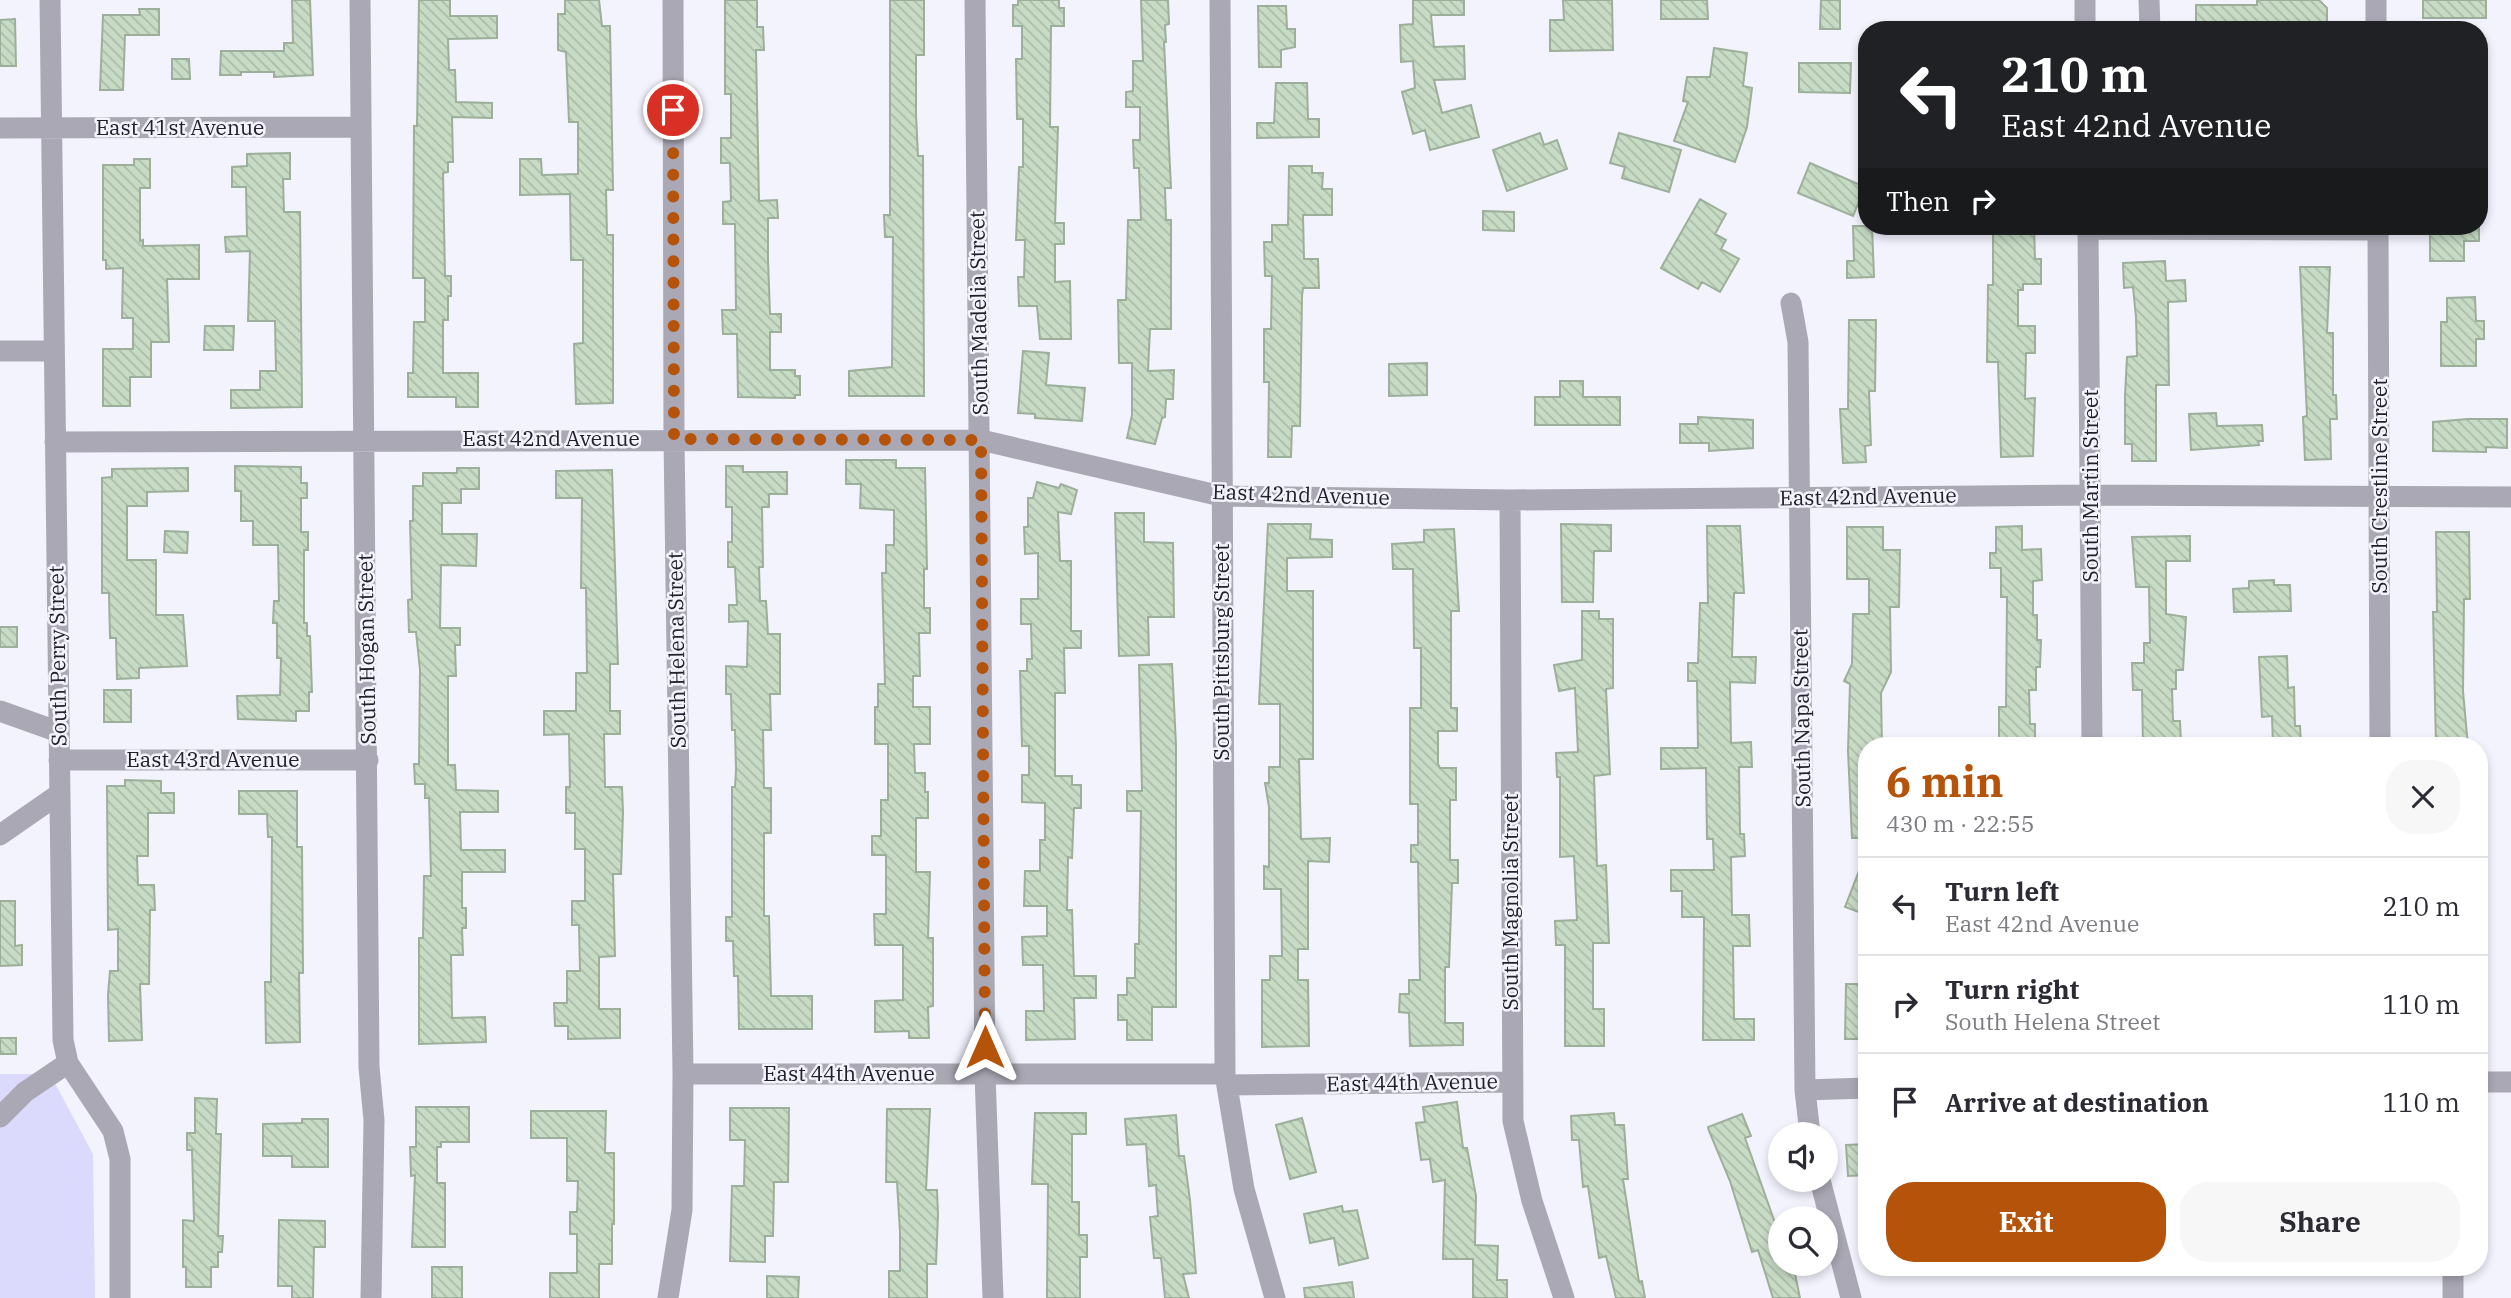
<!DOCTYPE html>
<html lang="en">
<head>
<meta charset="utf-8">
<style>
  :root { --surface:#fff; --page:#f7f7f7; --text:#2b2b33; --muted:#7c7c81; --line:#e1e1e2; --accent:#b45309 }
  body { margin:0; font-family:"IBM Plex Serif",serif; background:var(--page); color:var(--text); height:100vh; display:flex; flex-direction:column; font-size:26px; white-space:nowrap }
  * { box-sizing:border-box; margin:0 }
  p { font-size:23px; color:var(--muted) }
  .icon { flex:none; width:38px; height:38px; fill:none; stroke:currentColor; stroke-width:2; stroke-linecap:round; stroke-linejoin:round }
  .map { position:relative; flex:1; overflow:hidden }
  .panel { position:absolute; left:1858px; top:737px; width:630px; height:539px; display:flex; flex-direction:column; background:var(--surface); border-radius:28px; box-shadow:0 4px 10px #0003 }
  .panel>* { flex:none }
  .top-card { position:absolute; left:1858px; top:21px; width:630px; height:214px; border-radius:28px; box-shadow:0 4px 10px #0003; background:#202124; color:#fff; overflow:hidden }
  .buttons { position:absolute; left:1768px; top:1122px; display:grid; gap:14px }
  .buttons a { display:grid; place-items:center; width:70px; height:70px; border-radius:50%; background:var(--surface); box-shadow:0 4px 10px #0003; font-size:35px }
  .pin { position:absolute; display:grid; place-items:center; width:60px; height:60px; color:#fff; margin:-30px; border:4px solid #fff; border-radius:50%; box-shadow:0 2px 7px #0007 }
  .me { position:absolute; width:77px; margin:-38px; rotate:0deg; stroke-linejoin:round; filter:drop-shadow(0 0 5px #0008) }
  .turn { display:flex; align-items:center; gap:24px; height:147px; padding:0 28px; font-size:32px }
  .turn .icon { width:91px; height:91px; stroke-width:2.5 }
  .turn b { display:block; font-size:49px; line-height:60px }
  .then { display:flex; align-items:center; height:66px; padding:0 28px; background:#0003; gap:14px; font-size:26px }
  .round { display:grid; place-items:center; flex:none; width:74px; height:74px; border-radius:28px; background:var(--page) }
  .head { display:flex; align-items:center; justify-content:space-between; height:119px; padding:0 28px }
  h1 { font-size:42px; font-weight:700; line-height:52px; color:var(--accent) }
  .button { display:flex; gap:14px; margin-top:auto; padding:14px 28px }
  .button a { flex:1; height:80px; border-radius:28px; background:var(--accent); color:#fff; font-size:28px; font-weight:700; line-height:80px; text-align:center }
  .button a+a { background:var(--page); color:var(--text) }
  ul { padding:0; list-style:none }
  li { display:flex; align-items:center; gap:21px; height:98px; padding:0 28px; border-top:2px solid var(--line) }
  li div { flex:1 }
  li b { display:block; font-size:26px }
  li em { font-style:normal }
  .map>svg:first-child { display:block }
  .green { fill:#dcdafc }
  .building { fill:url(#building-back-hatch); stroke:#9caf9a; stroke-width:2 }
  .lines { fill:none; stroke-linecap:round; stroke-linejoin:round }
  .minor { stroke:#a9a8b4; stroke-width:21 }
  .route { stroke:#b45309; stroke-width:12; stroke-dasharray:0 21.6 }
  .labels { text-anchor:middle; stroke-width:5; stroke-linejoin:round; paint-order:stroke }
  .street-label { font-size:21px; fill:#22212b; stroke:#f3f3fe }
</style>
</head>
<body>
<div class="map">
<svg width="2511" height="1298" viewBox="0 0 2511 1298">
  <defs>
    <pattern id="building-back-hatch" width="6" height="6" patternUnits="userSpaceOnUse" patternTransform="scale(1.75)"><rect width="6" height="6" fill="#c7dbc5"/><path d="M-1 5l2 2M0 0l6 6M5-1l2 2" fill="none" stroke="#abbca9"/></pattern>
  </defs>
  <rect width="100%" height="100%" fill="#f3f3fe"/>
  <path class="green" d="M0,1074H50L93,1154L95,1298H0Z"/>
  <path class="building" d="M292,0H310L313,75L274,77V72H241V75H220L221,51H284V43H293Z
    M419,0H450V16H497V38L448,39L449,70H455L456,102L492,103V118L452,117L453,162H448V172L443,173L445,276H451V296H448V320H443V373H478V407H456V397H408V373H413L414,322H425V278H413L414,126H417Z
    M565,0H599L602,26H610L613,190H606L607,235H613V403L576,404L574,344L583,343V260H571L570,194L520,195V159H541L542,175L578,174V122H569L566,52L558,50V14H565Z
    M725,0H757V27H763L764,50H756L759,201L777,200L778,218H768V259L770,314H781V332H770V370H795V376H800V395H795V398L738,397L737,334H723L722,310H736L735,224H723V202L731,201L730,163H721V138H731V94H725Z
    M890,0H924V55H916V115L918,156H923L924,396H849V371L892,367L893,237H885L884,215H890Z
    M1018,0H1059V8H1064V26H1051L1050,127H1058L1055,223H1064V244H1055V282L1070,281L1071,339H1040L1037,306H1019L1018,277H1024L1025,240H1016L1019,167H1023V119H1017L1016,59H1022V26H1013V5H1018Z
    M1141,0H1168L1169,24L1165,25L1166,42H1164L1171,188H1165L1166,220H1171V329H1150L1148,371L1174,370L1173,399H1166L1165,417L1162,418L1155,444L1127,438L1132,415V363H1119L1118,300H1126L1128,220H1141L1139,168H1134L1133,140H1140V107H1126V92L1133,91V61H1143Z
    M1413,0H1464V15H1431L1434,47L1464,46L1465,79L1434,80L1442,113L1471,105L1479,137L1430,150L1425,130L1413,134L1402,92L1415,88L1413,61L1401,62L1400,25L1413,24Z
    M1563,0H1612L1613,50L1550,51V20H1564Z
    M1661,0H1707L1708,19H1661Z
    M1821,0H1840V29H1820Z
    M2257,0H2319L2327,8V30H2196V5H2257Z
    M2423,0H2486V18H2423Z
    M1258,6H1286L1287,29H1295V47L1281,50V67H1259Z
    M139,9H159V35H125L123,90H100L103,15H140Z
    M15,19L16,66H0V20Z
    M1714,48L1747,53L1743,86L1752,88L1747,127L1735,162L1674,141L1688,102L1683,101L1687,77H1710Z
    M172,59H189L190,79H172Z
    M1799,63H1851L1850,93L1799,92Z
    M1276,83H1307L1308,119H1319V137L1257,138V123H1274Z
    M1540,133L1544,145L1557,140L1567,169L1507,191L1493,150Z
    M1619,133L1681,150L1669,192L1622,178L1625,167L1610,163Z
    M290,153V179H283L284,212H300L302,407L231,408V390H260V371H276L275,321H248L250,251L226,252L225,237L247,236L246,187H232V167L247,166V154Z
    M134,159H150V188H140V241L143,240V246L199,245V279H167L169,342H151V377H130V406H103V349H133V318H122L123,268L106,269V260H103V165H134Z
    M1810,163L1865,187L1853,216L1798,193Z
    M1289,166H1312V173H1323L1322,189H1332V215H1303L1304,259H1318L1319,288H1303L1302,296L1300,426H1292L1291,457H1268L1269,382H1264V329H1271L1272,276H1265L1264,242H1272V225H1288Z
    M1700,199L1726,214L1715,234L1726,240L1721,249L1739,259L1720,292L1702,282L1698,289L1661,268Z
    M1483,211L1514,212V231L1483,230Z
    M1853,226H1872L1874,277L1847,278V261H1854Z
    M1993,226H2034L2035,259H2041V284H2023V290H2018V326H2035V353H2026L2025,399L2035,398L2033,456L2001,457L1998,362H1987L1988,285H1993Z
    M2430,226H2479V241H2464V261H2430Z
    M2165,261L2166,281L2185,280L2186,301L2168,302L2169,385H2156V461H2132V444H2125V395L2127,357L2137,356L2136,317L2133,287L2124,288L2123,263Z
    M2300,267H2330L2327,333H2333V395H2336L2337,419H2330L2331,459L2305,460L2303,417L2307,416Z
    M2475,297L2476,321H2484V339H2476V366H2441V322H2447V298Z
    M1849,320H1876L1875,391H1869L1871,445L1865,446L1866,462L1843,463L1840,409H1848Z
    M205,326H234L233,350H204Z
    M1023,351L1049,353L1046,385L1085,388L1082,421L1035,418V414L1018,413Z
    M1427,363V395L1389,396V364Z
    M1560,381H1583V397H1620V425H1535V397H1560Z
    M2216,413L2217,426L2262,425L2263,441H2258L2259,445L2191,450L2189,414Z
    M1698,417L1753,420V448L1709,451V443H1680V424H1698Z
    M2468,419H2507V448L2486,447V452L2433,451V422Z
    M846,460H896V468H925L927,569H924V608H930V633H919L920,676H913V707H930V744H914L915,773H925V792H928V818H916V872H930L928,938H933V1006L928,1007L929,1038H909V1031L875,1032V1001L903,1000V945H875L874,914H886V855H872V836H881V800H888V744H875V707H878V684H885L882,573H886V545H894V510L860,508L861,484H846Z
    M235,466L301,467V483H307V498H301V532H308V550H304V623H307V636H310L312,692H309V711H296V721L238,719L237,696L280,695L281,658H277V623H273L274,601H279L278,545H253V521H241V491H235Z
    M726,466H743V472H787V494H769V507H762L763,567H759L760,601H766L768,634H780V694H770L771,730H763L764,788H771V833H764V916H769L771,996H812V1029H739L738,976H734L733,941H726V917H732V787H735L736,770L735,730H732L731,694H726V666L747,667L748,621L729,622V605H737L735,567H728V542H732V507H726Z
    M188,468V491L147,492V506H127V560H156V615H183L187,666L139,668V678L117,679L116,638H110L109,593H102V478L112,477V469Z
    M457,468H479V489H461V503H442V534H477L476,566L441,565L440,628H460V645H455L456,676H448V765H455L456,790L498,791V812H460L461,850H505V872H462V908H466V928H462L463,955H451L452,1018L485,1017L486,1042L419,1044V938H423L424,876H431L429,798H425V784H415L414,764H419L420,670L416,632H409L408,600L412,599L410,521H413V486H423V473H457Z
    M612,470L618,664H610V711H620V734H604L605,787H622L623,813L621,874H613L615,956L599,957V1009H620V1038L568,1039V1026H555L554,1003H567V971H580L579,925H572V901H585V849H575V813H566V787H570L569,734L544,735V711H576V673H587L586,588H581L582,498H556V471Z
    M1037,482L1059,488L1061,484L1077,490L1071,514L1058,512L1060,561H1071V631H1081V648H1064L1065,693H1055V776H1072V785H1081V808H1074L1072,858L1068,857L1067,910H1072L1074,976H1096V998H1074L1075,1039L1026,1040V1011H1044L1043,965H1023L1022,937L1047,936V906H1024L1025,871H1040V840H1045V803L1022,802V775H1029V746H1022L1020,671H1027V659H1032L1031,624H1021V599H1038V553L1025,554L1024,527H1028V498H1033Z
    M1115,513H1144V542L1173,543L1174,617H1148L1149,655L1119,656Z
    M1268,524H1311L1310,539L1332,540V557L1287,558V591H1313V759H1299L1301,839L1330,838L1329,862L1308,861V949H1298V980H1308L1309,1046L1262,1047V980H1270V956H1282L1281,889H1264V866L1269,867V807L1265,783H1269V767H1280V704H1259Z
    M1561,524L1611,525V551H1594L1593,602H1562Z
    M1707,526H1740L1744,593H1734L1732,657H1756L1755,683L1730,682L1731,743L1751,742L1752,767H1739L1740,834H1744L1745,856L1731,857L1732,915H1749L1750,946H1733L1734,1019H1754V1040H1703L1704,917H1682V891H1671V870H1714L1713,839H1707L1706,768L1661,769V748H1698L1697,681H1688V663H1698L1700,603H1708Z
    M2022,526V550L2041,549L2042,580L2033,581V615H2037V640H2041L2040,667H2036V690H2029L2030,724H2035V746H1999V707H2006L2007,597H2001V568H1990V553H1996V527Z
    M1847,527H1883V550H1900L1899,607H1890L1891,672L1881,693L1882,746H1867V838H1852L1848,751L1850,684L1844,681L1852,664L1853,614H1869V579H1847Z
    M1454,529L1459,611H1451V708H1457V731H1438V764L1440,768H1456V800H1450V860H1458V883H1452L1449,967H1445V1023H1463V1045L1410,1046L1409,1013L1399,1012L1400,994H1409V980H1420L1418,862H1411V845H1418V804H1410V708H1421V648H1414L1413,569H1393L1392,544L1424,542V530Z
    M165,531L188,532L187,553L164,552Z
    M2436,532H2469L2470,599H2464L2463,691L2468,746H2436L2433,612H2437Z
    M2190,536V561H2166V614L2186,617L2183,670H2176V689H2172L2173,721H2180L2181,744L2143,746L2142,690H2133L2132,663H2144V643H2150L2149,587H2136L2132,537Z
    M2274,580V585H2290L2291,611L2234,612L2233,589L2249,588V581Z
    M1582,611H1599V619H1613V688L1606,689L1610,774L1594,776L1597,866L1606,865L1609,943H1593V1009H1604V1046H1565V945H1556L1555,921L1577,920L1574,856L1560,857V777H1557L1556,753L1578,752L1575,688L1559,691L1554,665L1582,660Z
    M0,627H17V647H0Z
    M2287,656L2288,688L2294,687L2295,726H2300L2301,746H2273L2272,716L2262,717L2259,657Z
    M1172,664L1176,745V1007H1152V1040H1127V1020H1118V995H1127V978H1135V944H1139L1141,811H1127V791H1142L1139,665Z
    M104,690H131V722H104Z
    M125,780L161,781V793H174V813H148V856H137L138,885H154L155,910H150L149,984H140L142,1040L109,1041L108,995L110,971H118V929L108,930L107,786H125Z
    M239,791H297V847H302L303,973H299L300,1042L266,1043L265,982H271L272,837H268L267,814H239Z
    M1866,853H1867V915L1845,907Z
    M0,901H15V946L22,945V965L0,966Z
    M1846,984H1867V1039H1845Z
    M0,1038H16V1054H0Z
    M195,1098L217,1099L216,1134H221L218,1236H223L222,1252H218V1267H211V1287H186V1267H183V1220L194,1221L192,1150H187V1133H195Z
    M1457,1102L1463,1148H1467L1476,1196L1475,1245L1498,1246L1497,1280H1507V1298H1473V1259H1443L1445,1180L1433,1182L1430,1159L1421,1160L1416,1123L1425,1122L1423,1107Z
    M416,1107H469V1142H441V1147H437V1183H445V1247H412L415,1175L411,1176L410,1147H416Z
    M730,1108H789L788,1182H774L773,1236H765V1262L730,1261L732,1186H744L745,1140H730Z
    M887,1109H930L926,1190H937L938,1214L936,1264H927V1298H889V1271H900V1232L897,1182H886Z
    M531,1111H606L605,1153H614V1224H612V1264H599V1298H550V1273H577V1234H570V1212H577L578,1181H567V1138H531Z
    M1035,1113H1086V1134H1072V1202H1079V1235H1087V1257H1080V1298H1047L1048,1184H1032Z
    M1614,1113L1615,1125H1624L1628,1179H1623L1639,1282L1642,1281L1645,1298H1616L1606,1256L1599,1258L1588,1186L1583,1187L1579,1140H1572L1571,1116Z
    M1742,1114L1751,1136L1745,1138L1780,1237V1264H1793L1800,1298H1773L1758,1250L1752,1252L1730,1181L1709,1131L1708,1127Z
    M1176,1115L1179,1156H1184L1190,1200L1196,1273L1183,1274L1189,1298H1165L1161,1258H1154L1150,1217L1158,1216L1156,1185L1149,1186L1146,1144L1127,1145L1125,1119Z
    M1302,1118L1316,1172L1290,1179L1276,1125Z
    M302,1119H328V1167H292V1156H263V1124L302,1123Z
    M1867,1144V1175L1848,1176L1846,1145Z
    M1342,1206L1343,1212L1357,1210L1368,1258L1339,1265L1334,1238L1310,1243L1304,1214Z
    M279,1220L325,1221V1247H314L313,1298H292V1286H278Z
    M432,1267H462V1298H432Z
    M767,1276L799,1277L798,1298H767Z
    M1352,1282L1354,1298H1305L1304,1288Z"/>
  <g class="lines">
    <path class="minor" d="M50,0L63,1040L68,1063L113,1131L120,1159V1298
      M360,0L369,1067L374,1120L371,1298
      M975,0L985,1074L993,1298
      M1220,0L1225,1074L1244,1189L1275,1298
      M2085,0V30
      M2149,0L2150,30
      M2376,0V30
      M0,128L359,127
      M2088,226L2092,746
      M2378,226L2380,746
      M2088,229L2378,230
      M1791,303L1798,342L1805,1090L1810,1134
      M0,351H54
      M55,442L981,440L1221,496L1510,500L2092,495L2511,497
      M1510,500L1513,1121L1532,1201L1564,1298
      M0,711L59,732
      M59,760H368
      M0,835L59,794
      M683,1074H1225
      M2480,1082H2511
      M1227,1085L1513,1082
      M1805,1090L1867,1088
      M0,1117L25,1092L68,1063
      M1820,1180L1851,1298
      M2453,1267V1298
      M668,1298L682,1210L683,1074L674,439L673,0"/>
  </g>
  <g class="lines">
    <path class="route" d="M673,110L674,439L981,440L985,1047"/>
  </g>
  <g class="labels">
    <g class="street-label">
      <text x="180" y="135">East 41st Avenue</text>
      <text transform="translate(979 313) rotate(-91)" y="7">South Madelia Street</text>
      <text x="551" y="446">East 42nd Avenue</text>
      <text transform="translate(2091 486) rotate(-90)" y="7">South Martin Street</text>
      <text transform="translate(2380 486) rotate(-90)" y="7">South Crestline Street</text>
      <text transform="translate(1301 495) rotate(2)" y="7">East 42nd Avenue</text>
      <text transform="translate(1868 497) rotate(-1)" y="7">East 42nd Avenue</text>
      <text transform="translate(367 649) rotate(-91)" y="7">South Hogan Street</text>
      <text transform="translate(677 650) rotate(-91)" y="7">South Helena Street</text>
      <text transform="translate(1222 652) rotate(-90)" y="7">South Pittsburg Street</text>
      <text transform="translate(58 656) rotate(-91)" y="7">South Perry Street</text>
      <text transform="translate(1802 718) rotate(-91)" y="7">South Napa Street</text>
      <text x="213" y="767">East 43rd Avenue</text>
      <text transform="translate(1511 902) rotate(-90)" y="7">South Magnolia Street</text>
      <text x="849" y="1081">East 44th Avenue</text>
      <text transform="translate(1412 1083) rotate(-1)" y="7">East 44th Avenue</text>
    </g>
  </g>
</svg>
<div class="buttons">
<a><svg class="icon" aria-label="sound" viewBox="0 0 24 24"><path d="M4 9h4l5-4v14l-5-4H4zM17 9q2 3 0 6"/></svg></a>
<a><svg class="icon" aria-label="search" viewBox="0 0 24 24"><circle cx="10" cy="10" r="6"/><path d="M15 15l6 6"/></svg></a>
</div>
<div class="pin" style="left:673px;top:110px;background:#d93025"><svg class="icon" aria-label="arrive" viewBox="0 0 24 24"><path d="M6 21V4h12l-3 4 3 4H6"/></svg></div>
<svg class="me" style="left:985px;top:1047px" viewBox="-20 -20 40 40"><path d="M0-17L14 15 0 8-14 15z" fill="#b45309" stroke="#fff" stroke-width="4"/></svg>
<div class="top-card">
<div class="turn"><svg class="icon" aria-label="left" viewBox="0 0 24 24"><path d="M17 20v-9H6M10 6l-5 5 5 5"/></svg><div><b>210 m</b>East 42nd Avenue</div></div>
<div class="then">Then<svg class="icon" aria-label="right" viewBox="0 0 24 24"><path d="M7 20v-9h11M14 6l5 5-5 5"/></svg></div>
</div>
<section class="panel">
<div class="head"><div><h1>6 min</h1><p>430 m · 22:55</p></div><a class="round"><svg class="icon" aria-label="close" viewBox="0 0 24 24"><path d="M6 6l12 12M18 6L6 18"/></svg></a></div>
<ul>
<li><svg class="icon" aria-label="left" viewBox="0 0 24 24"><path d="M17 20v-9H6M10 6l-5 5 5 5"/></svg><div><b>Turn left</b><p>East 42nd Avenue</p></div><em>210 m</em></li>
<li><svg class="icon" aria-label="right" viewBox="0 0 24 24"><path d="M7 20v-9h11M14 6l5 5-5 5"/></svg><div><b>Turn right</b><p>South Helena Street</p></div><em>110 m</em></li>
<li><svg class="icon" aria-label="arrive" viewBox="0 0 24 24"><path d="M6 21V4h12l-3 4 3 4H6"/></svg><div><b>Arrive at destination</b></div><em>110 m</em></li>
</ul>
<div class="button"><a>Exit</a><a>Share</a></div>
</section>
</div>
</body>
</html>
